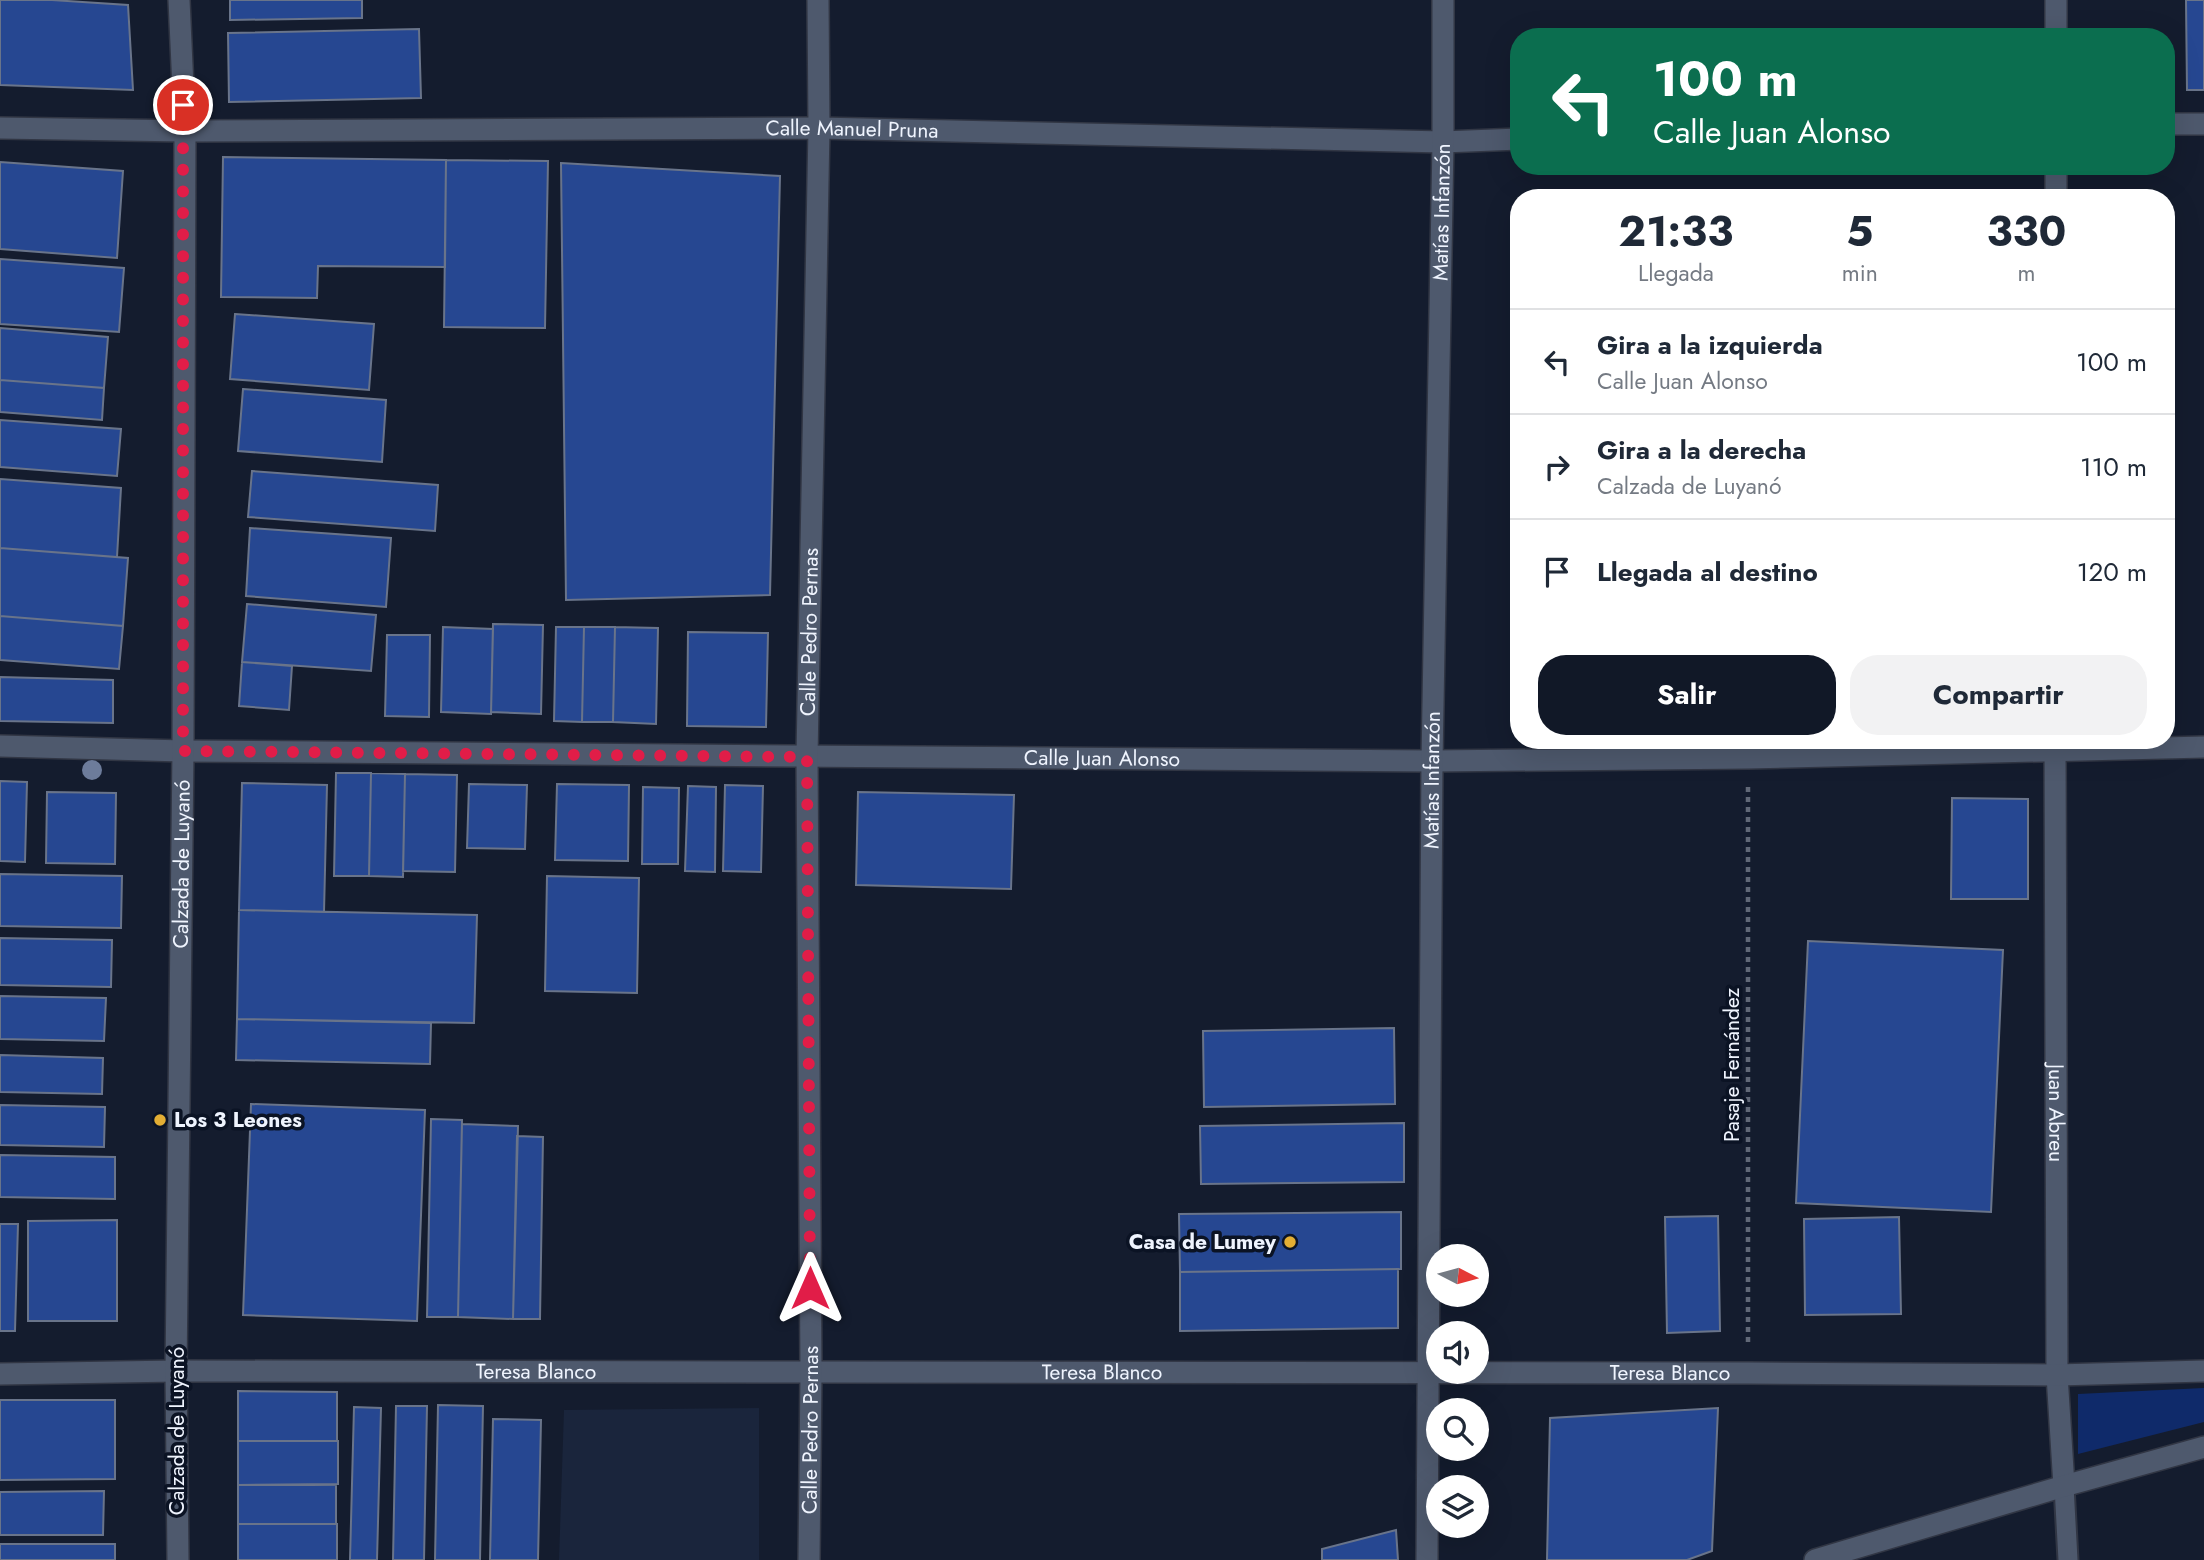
<!DOCTYPE html>
<html lang="es">
<head>
<meta charset="utf-8">
<style>
  :root { --surface:#fff; --page:#f2f2f3; --text:#1f2937; --muted:#747a83; --line:#e0e1e3; --accent:#111827 }
  body { margin:0; font-family:Jost,sans-serif; background:var(--page); color:var(--text); height:100vh; display:flex; flex-direction:column; font-size:26px; white-space:nowrap }
  * { box-sizing:border-box; margin:0 }
  p { font-size:23px; color:var(--muted) }
  .icon { flex:none; width:38px; height:38px; fill:none; stroke:currentColor; stroke-width:2; stroke-linecap:round; stroke-linejoin:round }
  .map { position:relative; flex:1; overflow:hidden }
  .details { position:absolute; left:1510px; top:189px; width:665px; height:560px; display:flex; flex-direction:column; background:var(--surface); border-radius:28px; box-shadow:0 7px 28px #0002 }
  .details>* { flex:none }
  .guide { position:absolute; left:1510px; top:28px; width:665px; height:147px; border-radius:28px; box-shadow:0 7px 28px #0002; background:#0b6e4f; color:#fff; overflow:hidden }
  .needle { width:46px; rotate:96deg }
  .buttons { position:absolute; left:1426px; top:1244px; display:grid; gap:14px }
  .buttons a { display:grid; place-items:center; width:63px; height:63px; border-radius:50%; background:var(--surface); box-shadow:0 7px 28px #0002; font-size:35px }
  .pin { position:absolute; display:grid; place-items:center; width:60px; height:60px; color:#fff; margin:-30px; border:4px solid #fff; border-radius:50%; box-shadow:0 2px 7px #0007 }
  .me { position:absolute; width:77px; margin:-38px; rotate:0deg; stroke-linejoin:round; filter:drop-shadow(0 0 5px #0008) }
  .turn { display:flex; align-items:center; gap:24px; height:147px; padding:0 28px; font-size:32px }
  .turn .icon { width:91px; height:91px; stroke-width:2.5 }
  .turn b { display:block; font-size:49px; line-height:60px }
  .eta { display:flex; justify-content:space-evenly; align-items:center; height:119px; text-align:center }
  .eta b { font-size:42px; font-weight:700; line-height:49px }
  .primary-button { display:flex; gap:14px; margin-top:auto; padding:14px 28px }
  .primary-button a { flex:1; height:80px; border-radius:28px; background:var(--accent); color:#fff; font-size:28px; font-weight:700; line-height:80px; text-align:center }
  .primary-button a+a { background:var(--page); color:var(--text) }
  ul { padding:0; list-style:none }
  li { display:flex; align-items:center; gap:21px; height:105px; padding:0 28px; border-top:2px solid var(--line) }
  li div { flex:1 }
  li b { display:block; font-size:26px }
  li em { font-style:normal }
  .map>svg:first-child { display:block }
  .built { fill:#1a253c }
  .green { fill:#0f2a6a }
  .building { fill:#264791; stroke:#69748a; stroke-width:2 }
  .lines { fill:none; stroke-linecap:round; stroke-linejoin:round }
  .lane-casing { stroke:#313644; stroke-width:23 }
  .street-casing { stroke:#313644; stroke-width:24 }
  .secondary-casing { stroke:#313644; stroke-width:24 }
  .path { stroke:#616877; stroke-width:4.5; stroke-dasharray:5 5; stroke-linecap:butt }
  .lane { stroke:#4e596d; stroke-width:19 }
  .street { stroke:#4e596d; stroke-width:21 }
  .secondary { stroke:#4e596d; stroke-width:21 }
  .tree { fill:#6d7c9b }
  .route { stroke:#e11d48; stroke-width:12; stroke-dasharray:0 21.6 }
  .poi-dot { fill:#e3ae34; stroke:#0b1324; stroke-width:2.5 }
  .labels { text-anchor:middle; stroke-width:7; stroke-linejoin:round; paint-order:stroke }
  .street-label { font-size:21px; fill:#eff4fe; stroke:#0b1324 }
  .poi-label { font-size:21px; font-weight:bold; fill:#eff4fe; stroke:#0b1324; text-anchor:start }
</style>
</head>
<body>
<div class="map">
<svg width="2204" height="1560" viewBox="0 0 2204 1560">
  <rect width="100%" height="100%" fill="#141c2e"/>
  <path class="built" d="M759,1408V1560H559L564,1410Z"/>
  <path class="green" d="M2204,1388V1422L2078,1454V1394Z"/>
  <path class="building" d="M0,0H52L128,5L133,90L0,85Z
    M230,0H362V18L230,20Z
    M2186,0H2204V90H2187Z
    M419,29L421,98L229,102L228,33Z
    M223,157L446,160L445,267L318,266L317,298L221,297Z
    M446,160L548,161L545,328L444,327Z
    M0,162L123,171L117,258L0,249Z
    M561,163L780,176L770,595L566,600Z
    M0,259L124,268L119,332L0,324Z
    M235,314L374,324L369,390L230,379Z
    M0,328L108,337L104,388L0,380Z
    M0,380L104,388L102,420L0,412Z
    M243,389L386,400L382,462L238,451Z
    M0,420L121,429L117,476L0,467Z
    M252,471L438,485L435,531L248,517Z
    M0,479L121,488L117,557L0,548Z
    M250,528L391,538L386,607L246,596Z
    M0,548L128,558L123,626L0,616Z
    M247,604L376,615L371,671L242,662Z
    M0,616L123,626L119,669L0,660Z
    M493,624L543,625L541,714L491,712Z
    M443,627L493,629L491,714L441,712Z
    M556,627H584L582,722L554,721Z
    M584,627H615L613,722H582Z
    M615,627L658,628L656,724L613,722Z
    M688,632L768,633L766,727L687,726Z
    M387,635H430L429,717L385,716Z
    M242,662L292,666L289,710L239,706Z
    M0,677L113,680V723L0,721Z
    M336,773H371L369,876H334Z
    M371,773L405,774L403,877L369,876Z
    M405,774L457,775L455,872L403,871Z
    M0,781L27,782L25,862L0,861Z
    M242,783L327,785L324,912L239,910Z
    M469,784L527,785L525,849L467,848Z
    M557,784L629,785L628,861L555,860Z
    M725,785L763,786L761,872L723,871Z
    M688,786L716,787L715,872L685,871Z
    M643,787L679,788L678,864H642Z
    M47,792L116,793L115,864L46,863Z
    M858,792L1014,795L1011,889L856,885Z
    M1952,798L2028,799V899H1951Z
    M0,874L122,876L121,928L0,926Z
    M547,876L639,878L637,993L545,991Z
    M239,910L477,915L474,1023L237,1019Z
    M0,938L112,940L111,987L0,985Z
    M1808,941L2003,950L1991,1212L1796,1203Z
    M0,996L106,998L104,1041L0,1039Z
    M237,1019L431,1023L430,1064L236,1060Z
    M1394,1028L1395,1104L1204,1107L1203,1031Z
    M0,1055L103,1058L102,1094L0,1092Z
    M251,1104L425,1110L417,1321L243,1315Z
    M0,1105L105,1107L104,1147L0,1145Z
    M431,1119L462,1120L458,1317H427Z
    M1404,1123V1182L1201,1184L1200,1126Z
    M462,1124L518,1126L513,1319L458,1317Z
    M517,1136L543,1137L540,1319H513Z
    M0,1155L115,1157V1199L0,1197Z
    M1401,1212V1269L1180,1272L1179,1214Z
    M1718,1216L1720,1331L1667,1333L1665,1217Z
    M1899,1217L1901,1314L1805,1315L1804,1219Z
    M117,1220V1321H28V1221Z
    M0,1224H18L15,1331H0Z
    M1398,1269V1328L1180,1331V1272Z
    M238,1391L337,1392V1441H238Z
    M0,1400H115V1479L0,1480Z
    M438,1405L483,1406L480,1560H435Z
    M396,1406H427L424,1560H393Z
    M354,1407L381,1408L377,1560H350Z
    M1718,1408L1712,1551L1687,1560H1547L1550,1418Z
    M493,1419L541,1420L538,1560H490Z
    M238,1441H338V1484L238,1485Z
    M238,1485H336V1524H238Z
    M104,1491L103,1535H0V1492Z
    M238,1524H337V1560H238Z
    M1396,1530L1398,1560H1322V1549Z
    M0,1544H115V1560H0Z"/>
  <g class="lines">
    <defs>
      <path id="lane" d="M2064,1486L2068,1560"/>
      <g id="street">
        <path d="M2056,0V37"/>
        <path d="M2166,124H2204"/>
        <path id="s1" d="M0,128L185,131L819,128L1443,142L1519,139"/>
        <path d="M2056,198V166"/>
        <path id="s2" d="M2055,740L2057,1375L2064,1486"/>
        <path id="s3" d="M0,746L183,751L1432,761L1748,758L2204,747"/>
        <path id="s4" d="M0,1374L176,1371L811,1372L1748,1373L2057,1375L2204,1371"/>
        <path id="s5" d="M809,1560L811,1372L807,756L819,128L818,0"/>
        <path id="s6" d="M1427,1560L1432,761L1443,142V0"/>
      </g>
      <g id="secondary">
        <path id="s7" d="M178,1560L176,1371L183,751L185,131L179,0"/>
        <path d="M1815,1560L2064,1486L2204,1447"/>
      </g>
    </defs>
    <use href="#lane" class="lane-casing"/>
    <use href="#street" class="street-casing"/>
    <use href="#secondary" class="secondary-casing"/>
    <path class="path" d="M1748,787V1345"/>
    <use href="#lane" class="lane"/>
    <use href="#street" class="street"/>
    <use href="#secondary" class="secondary"/>
  </g>
  <circle class="tree" cx="92" cy="770" r="10"/>
  <g class="lines">
    <path class="route" d="M183,105V751L807,757L810,1288"/>
  </g>
  <g class="poi-dot">
    <circle cx="160" cy="1120" r="7"/>
    <circle cx="1290" cy="1242" r="7"/>
  </g>
  <g class="labels">
    <g class="street-label">
      <text dy="7" stroke="none"><textPath href="#s1" startOffset="852">Calle Manuel Pruna</textPath></text>
      <text dy="7" stroke="none"><textPath href="#s6" startOffset="1348">Matías Infanzón</textPath></text>
      <text dy="7" stroke="none"><textPath href="#s5" startOffset="928">Calle Pedro Pernas</textPath></text>
      <text dy="7" stroke="none"><textPath href="#s3" startOffset="1102">Calle Juan Alonso</textPath></text>
      <text dy="7" stroke="none"><textPath href="#s6" startOffset="780">Matías Infanzón</textPath></text>
      <text dy="7" stroke="none"><textPath href="#s7" startOffset="696">Calzada de Luyanó</textPath></text>
      <text transform="translate(1732 1065) rotate(-90)" y="7">Pasaje Fernández</text>
      <text dy="7" stroke="none"><textPath href="#s2" startOffset="373">Juan Abreu</textPath></text>
      <text dy="7" stroke="none"><textPath href="#s4" startOffset="536">Teresa Blanco</textPath></text>
      <text dy="7" stroke="none"><textPath href="#s4" startOffset="1102">Teresa Blanco</textPath></text>
      <text dy="7" stroke="none"><textPath href="#s4" startOffset="1670">Teresa Blanco</textPath></text>
      <text transform="translate(177 1431) rotate(-90)" y="7">Calzada de Luyanó</text>
      <text dy="7" stroke="none"><textPath href="#s5" startOffset="130">Calle Pedro Pernas</textPath></text>
    </g>
    <g class="poi-label">
      <text x="174" y="1127">Los 3 Leones</text>
      <text x="1276" y="1249" text-anchor="end">Casa de Lumey</text>
    </g>
  </g>
</svg>
<div class="buttons">
<a><svg class="needle" viewBox="-14 -14 28 28"><path d="M0-13l5 13h-10z" fill="#e53935"/><path d="M0 13l5-13h-10z" fill="#747a83"/></svg></a>
<a><svg class="icon" aria-label="sound" viewBox="0 0 24 24"><path d="M4 9h4l5-4v14l-5-4H4zM17 9q2 3 0 6"/></svg></a>
<a><svg class="icon" aria-label="search" viewBox="0 0 24 24"><circle cx="10" cy="10" r="6"/><path d="M15 15l6 6"/></svg></a>
<a><svg class="icon" aria-label="layers" viewBox="0 0 24 24"><path d="M12 4l9 5-9 5-9-5zM3 14l9 5 9-5"/></svg></a>
</div>
<div class="pin" style="left:183px;top:105px;background:#d93025"><svg class="icon" aria-label="arrive" viewBox="0 0 24 24"><path d="M6 21V4h12l-3 4 3 4H6"/></svg></div>
<svg class="me" style="left:810px;top:1288px" viewBox="-20 -20 40 40"><path d="M0-17L14 15 0 8-14 15z" fill="#e11d48" stroke="#fff" stroke-width="4"/></svg>
<div class="guide">
<div class="turn"><svg class="icon" aria-label="left" viewBox="0 0 24 24"><path d="M17 20v-9H6M10 6l-5 5 5 5"/></svg><div><b>100 m</b>Calle Juan Alonso</div></div>
</div>
<section class="details">
<div class="eta">
<div><b>21:33</b><p>Llegada</p></div>
<div><b>5</b><p>min</p></div>
<div><b>330</b><p>m</p></div>
</div>
<ul>
<li><svg class="icon" aria-label="left" viewBox="0 0 24 24"><path d="M17 20v-9H6M10 6l-5 5 5 5"/></svg><div><b>Gira a la izquierda</b><p>Calle Juan Alonso</p></div><em>100 m</em></li>
<li><svg class="icon" aria-label="right" viewBox="0 0 24 24"><path d="M7 20v-9h11M14 6l5 5-5 5"/></svg><div><b>Gira a la derecha</b><p>Calzada de Luyanó</p></div><em>110 m</em></li>
<li><svg class="icon" aria-label="arrive" viewBox="0 0 24 24"><path d="M6 21V4h12l-3 4 3 4H6"/></svg><div><b>Llegada al destino</b></div><em>120 m</em></li>
</ul>
<div class="primary-button"><a>Salir</a><a>Compartir</a></div>
</section>
</div>
</body>
</html>
